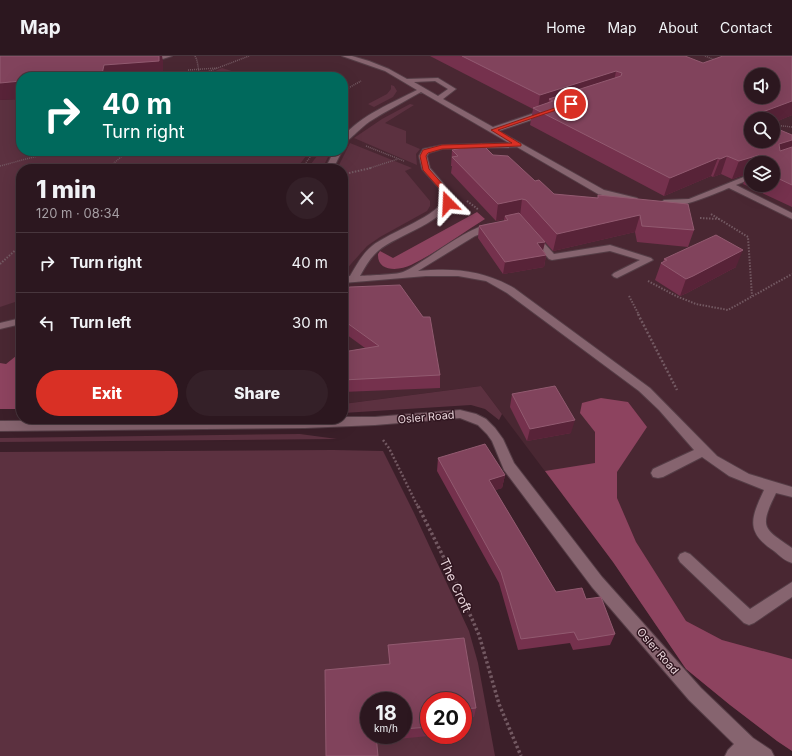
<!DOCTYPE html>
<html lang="en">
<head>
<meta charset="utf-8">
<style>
  :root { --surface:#2c171f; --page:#342028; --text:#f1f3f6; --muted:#a69fa4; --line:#48363d; --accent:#d93025 }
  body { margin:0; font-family:Inter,sans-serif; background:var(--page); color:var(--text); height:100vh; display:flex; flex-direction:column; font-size:15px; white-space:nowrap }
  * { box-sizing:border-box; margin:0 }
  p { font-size:13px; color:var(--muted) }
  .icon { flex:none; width:22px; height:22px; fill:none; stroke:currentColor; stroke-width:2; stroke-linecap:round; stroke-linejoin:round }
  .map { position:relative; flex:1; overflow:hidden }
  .panel { position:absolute; left:16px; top:108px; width:332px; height:260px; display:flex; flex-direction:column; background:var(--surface); border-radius:16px; box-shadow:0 4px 16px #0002,0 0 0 1px var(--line) }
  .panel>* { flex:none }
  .top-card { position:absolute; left:16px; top:16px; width:332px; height:84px; border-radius:16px; box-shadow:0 4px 16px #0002,0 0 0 1px var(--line); background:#00695c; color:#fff; overflow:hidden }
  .fabs { position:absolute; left:744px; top:12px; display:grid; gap:8px }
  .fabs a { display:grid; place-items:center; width:36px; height:36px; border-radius:50%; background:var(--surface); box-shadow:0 4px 16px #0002,0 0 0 1px var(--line); font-size:20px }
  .speed { position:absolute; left:360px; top:636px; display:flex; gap:8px; font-size:20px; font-weight:700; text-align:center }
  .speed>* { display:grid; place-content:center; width:52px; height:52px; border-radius:50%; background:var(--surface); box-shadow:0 4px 16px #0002,0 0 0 1px var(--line); line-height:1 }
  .speed small { font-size:10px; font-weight:400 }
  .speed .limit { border:6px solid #d22; background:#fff; color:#111 }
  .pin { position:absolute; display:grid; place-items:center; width:34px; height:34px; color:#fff; margin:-17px; border:2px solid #fff; border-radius:50%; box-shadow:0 1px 4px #0007 }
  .me { position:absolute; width:44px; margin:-22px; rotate:339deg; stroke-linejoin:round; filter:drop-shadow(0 0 3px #0008) }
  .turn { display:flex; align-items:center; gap:14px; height:84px; padding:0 20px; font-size:18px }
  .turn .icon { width:52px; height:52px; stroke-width:2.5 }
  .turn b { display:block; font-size:28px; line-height:34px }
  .round { display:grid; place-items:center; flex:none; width:42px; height:42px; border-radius:21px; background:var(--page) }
  .head { display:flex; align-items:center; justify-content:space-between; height:68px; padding:0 20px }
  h1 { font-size:24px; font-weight:800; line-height:30px }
  .action { display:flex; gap:8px; margin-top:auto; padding:8px 20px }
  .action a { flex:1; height:46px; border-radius:24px; background:var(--accent); color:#fff; font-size:16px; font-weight:800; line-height:46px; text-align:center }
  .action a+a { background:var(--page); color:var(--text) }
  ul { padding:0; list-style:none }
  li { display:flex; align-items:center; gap:12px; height:60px; padding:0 20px; border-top:1px solid var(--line) }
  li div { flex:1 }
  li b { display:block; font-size:15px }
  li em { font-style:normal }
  header { display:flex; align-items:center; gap:24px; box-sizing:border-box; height:56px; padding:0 20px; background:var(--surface); border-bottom:1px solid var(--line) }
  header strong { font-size:19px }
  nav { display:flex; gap:22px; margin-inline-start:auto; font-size:14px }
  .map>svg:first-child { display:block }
  .built { fill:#492732; fill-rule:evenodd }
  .green { fill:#5c3140; fill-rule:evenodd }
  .forest { fill:#8d435f }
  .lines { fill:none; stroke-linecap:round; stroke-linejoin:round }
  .minor-casing { stroke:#553d46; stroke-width:2 }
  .path-far3 { stroke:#735962; stroke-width:1.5; stroke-dasharray:1 1; stroke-linecap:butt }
  .path-far2 { stroke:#735962; stroke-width:2; stroke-dasharray:1.5 1.5; stroke-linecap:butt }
  .path-far1 { stroke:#735962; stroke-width:2.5; stroke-dasharray:2 2; stroke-linecap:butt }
  .path { stroke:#735962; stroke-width:3.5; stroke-dasharray:2.5 2.5; stroke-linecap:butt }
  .minor { fill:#86646f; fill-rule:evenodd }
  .wall { fill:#75314d; fill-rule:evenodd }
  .shaded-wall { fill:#582338 }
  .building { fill:#81435c; stroke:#925a70; fill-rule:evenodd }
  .route { fill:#d93025; stroke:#8d1f18 }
  .labels { text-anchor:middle; stroke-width:3; stroke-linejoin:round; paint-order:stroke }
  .street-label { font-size:11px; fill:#e9d5db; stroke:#30151f }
  .near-street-label { font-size:13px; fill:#e9d5db; stroke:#30151f }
</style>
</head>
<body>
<header>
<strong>Map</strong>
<nav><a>Home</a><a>Map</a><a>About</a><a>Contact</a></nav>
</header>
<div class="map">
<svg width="792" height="700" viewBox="0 0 792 700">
  <rect width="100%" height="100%" fill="#3b1f29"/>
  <path class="built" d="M0,0H792V695L777,685L730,649L686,613L613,506L481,330L343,348V113H21V353H0ZM751,19H773V41H751ZM21,21H343V95H21ZM751,63H773V85H751ZM751,107H773V129H751Z"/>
  <path class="green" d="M222,12L251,21L204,20Z
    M391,29L394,30L397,35L393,41L374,51L368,48L387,38L391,33Z
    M21,43V95H310L296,113H21V244L0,251V44Z
    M410,48L414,49L385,67L406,75V87L420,93L416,98L417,109L354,82L382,63Z
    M350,87L412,112L405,115L430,145V150L427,155L380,181L367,190L343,217V113H337Z
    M321,95H331L322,113H307Z
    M481,330L502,358L499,364L485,353L471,349L343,357V348Z
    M300,378L337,383L0,386V382Z
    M333,394L383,395L414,457L469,575L478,607L495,700H0V396ZM369,645H403V679H369ZM429,645H463V679H429Z"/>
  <path class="forest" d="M477,156L485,163C461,178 436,197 411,209C399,215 377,216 378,198L380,195L393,202Z
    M21,296V353H0V307L6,308Z
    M601,342L628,346L647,371L617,416V442L636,486L686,565L722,584L792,603V695L777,685L730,649L686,613L613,506L545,415L595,407V376L580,357L582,347Z"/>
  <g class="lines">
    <defs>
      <path id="minor" d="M162,0H172L147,8L144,6Z
        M342,0H352L369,5L389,13L407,23L438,22L456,33L443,43L493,71L543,54H549V58L499,75L604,134L637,142L638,144L634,147L598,138L517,91L442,93L429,97L427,100L430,112L454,140C447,166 398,178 378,195C370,202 365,211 360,220C371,219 395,219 403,216C423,208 477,163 496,168L497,170L496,172L475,180L418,215C455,212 482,214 514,232L650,332L717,400L749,418L792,431V441L776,437C759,472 763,472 792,492V507C785,505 780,500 774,495C745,476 751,462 764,434L729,420L702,401L663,421L658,422L653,421L651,417L653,413L694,394L659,354L639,335L507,237L486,225L458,220H426L343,227V221L350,220C356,210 362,198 372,190C389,176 440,160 446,140L422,113L419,100L423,93L442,89L509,87L421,36C404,46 386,55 369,66C363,70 346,87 343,88V81C359,60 394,46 417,34L385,15ZM435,25L448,33L438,40L414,26Z
        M334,95H342L333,113H325Z
        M751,118V123L736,129L792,157V163L729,132C716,137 671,158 660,147L664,144L689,143Z
        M533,177L536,178L554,198L610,189L651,202L653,204L617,222L614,221L612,219L614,217L640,204L610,195L552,204L549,203L528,180Z
        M21,262V268L0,273V267Z
        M460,354L476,358L486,363L495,372L503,383L514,407L602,521L701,632L753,682L771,694L774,700H725L728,694L734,688L689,644L592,531L504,414L492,385L487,378L478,369L460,362L375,369L305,372L0,375V365L343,363V361H375Z
        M685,496L690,498L750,553L792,526V541L754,567L749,569L744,567L680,506L678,502L680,498Z"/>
    </defs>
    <use href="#minor" class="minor-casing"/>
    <path class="path-far3" d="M195,0C199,6 197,16 202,21
      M705,0L715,4
      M188,14L217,12
      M194,21L249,0
      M343,35L361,25
      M773,69L792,71
      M366,90L404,105
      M0,110L56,95
      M107,113L128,95
      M301,113L311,100
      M367,113L398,103"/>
    <path class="path-far2" d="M107,113L109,112
      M301,113L302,112
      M349,117L371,112
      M467,145L479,154
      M711,158L748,181L752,240
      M700,162L719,163
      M0,208L21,189
      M648,225L676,240L696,248L728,254L792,218
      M629,240L639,259"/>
    <path class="path-far1" d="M638,258L677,334
      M383,384L389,392L418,451"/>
    <path class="path" d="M418,450L454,522L479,579L499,648L521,700"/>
    <use href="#minor" class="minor"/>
  </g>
  <path class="wall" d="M430,0H685L792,59L773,67V63H751L792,79V151L743,128L747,118L732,123L721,118L713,121L711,120L664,140L530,69L533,53ZM751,107H773V129H751Z
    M452,94L493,99L535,125L554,138L598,142V139L694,174L688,191L637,186L635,176L553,195L523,161L522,160L545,186L543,194L546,199L544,211L503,218L478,182L479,170L504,165V163L496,165L451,117L452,110H451Z
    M664,203L736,211L687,237L680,240L655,224L661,207L663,206Z
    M343,233L440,319V332L343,336V296L365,292L343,276Z
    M512,338L571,377L527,385L510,351Z
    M438,402L505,419L502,432L495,434L556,536L586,543L615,578L610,589L573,594L570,587L518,594L499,527L437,415Z
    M388,589L476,652L474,661L463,662V645H429V679H439L377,685L326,700L389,608ZM403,645V679H369Z"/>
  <path class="shaded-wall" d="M159,0H162L163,5V21H71L104,9Z
    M616,15L613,32L553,45L549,43L548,53L538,54L540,39Z
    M21,25V43L0,44V27Z
    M792,45V59L773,67V63H751L749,61Z
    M792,84V95L772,106L779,88Z
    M759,99L756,107H751V110H750L747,118L732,123L739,105Z
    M727,100L721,118L713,121L720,103Z
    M718,102L711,120L664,140L670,122Z
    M522,143L520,160H505L504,163L496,165L498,148Z
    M640,159L635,176L553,195L557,178Z
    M545,186L542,198L537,187Z
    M743,194L736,211L687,237L680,240L686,223Z
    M546,199L544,211L503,218L505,206Z
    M575,364L571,377L527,385L530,373Z
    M505,419L502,432L487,437L489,424Z"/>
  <path class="building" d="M0,0H159V5L104,9L102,18L71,21H21V25L0,27Z
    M462,0H685L703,7L723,0H792V45L749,61L754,63H751V85H773V71L792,79V84L779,88L780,95L792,91V129L773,120V107H757L759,106V99L739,105L727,100L720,103L718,102L670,122L533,52L553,45L549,43L621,20L622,17L616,15L540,39ZM751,19H773V41H751Z
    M482,88L493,99L508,100L535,125L539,124L554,138L598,142V139L688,148L694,174L642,170L640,159L557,178L526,144L522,143L498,148L452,101L458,100L452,94Z
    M519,157L545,186L537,187L546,199L505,206L479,170L508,164L505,160Z
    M716,179L743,194L693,220L686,223L661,207L667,204L664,203Z
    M400,229L423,261H430L440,319L343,324V296L379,290L343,264V233L350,231Z
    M555,330L575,364L530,373L512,338Z
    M485,388L505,419L489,424L556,536L582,532L586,543L601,541L615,578L578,584L574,576L521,583L501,516L438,402Z
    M464,582L476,652L463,653V645H429V671L403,673V645H369V679H376L378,700H326L325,614L390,608L388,589Z"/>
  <path class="route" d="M569,47L574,48L498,74L521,88V90L442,93L428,97L426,100L429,113L453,140L451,149H446V140L423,114L420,100L423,94L442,89L512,87L491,74Z"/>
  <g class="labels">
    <g class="street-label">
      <text transform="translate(426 361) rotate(-5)" y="4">Osler Road</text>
      <text transform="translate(658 595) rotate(49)" y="4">Osler Road</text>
    </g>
    <g class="near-street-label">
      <text transform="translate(456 529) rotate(65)" y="5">The Croft</text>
    </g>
  </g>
</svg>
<div class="fabs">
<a><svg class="icon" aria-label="sound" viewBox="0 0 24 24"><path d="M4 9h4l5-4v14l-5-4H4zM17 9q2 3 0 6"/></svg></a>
<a><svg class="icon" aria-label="search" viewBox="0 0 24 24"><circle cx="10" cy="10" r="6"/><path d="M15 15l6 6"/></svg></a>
<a><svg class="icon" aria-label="layers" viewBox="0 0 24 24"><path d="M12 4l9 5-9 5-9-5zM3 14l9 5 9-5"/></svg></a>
</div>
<div class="speed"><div>18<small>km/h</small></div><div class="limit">20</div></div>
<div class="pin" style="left:571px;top:48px;background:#d93025"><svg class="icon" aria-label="arrive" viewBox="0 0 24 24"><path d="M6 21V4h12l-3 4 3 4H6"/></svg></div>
<svg class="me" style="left:448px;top:147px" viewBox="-20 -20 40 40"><path d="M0-17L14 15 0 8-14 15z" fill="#d93025" stroke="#fff" stroke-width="4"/></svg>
<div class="top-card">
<div class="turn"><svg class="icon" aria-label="right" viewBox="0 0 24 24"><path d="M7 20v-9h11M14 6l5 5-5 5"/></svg><div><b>40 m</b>Turn right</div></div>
</div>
<section class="panel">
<div class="head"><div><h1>1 min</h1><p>120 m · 08:34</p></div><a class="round"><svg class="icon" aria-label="close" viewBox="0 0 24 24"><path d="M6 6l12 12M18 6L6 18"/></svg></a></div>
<ul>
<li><svg class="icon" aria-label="right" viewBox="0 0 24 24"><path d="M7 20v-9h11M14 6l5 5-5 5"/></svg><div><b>Turn right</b></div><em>40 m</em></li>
<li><svg class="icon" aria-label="left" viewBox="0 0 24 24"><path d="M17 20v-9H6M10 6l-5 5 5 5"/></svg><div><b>Turn left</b></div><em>30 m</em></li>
</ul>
<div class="action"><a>Exit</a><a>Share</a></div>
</section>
</div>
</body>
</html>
